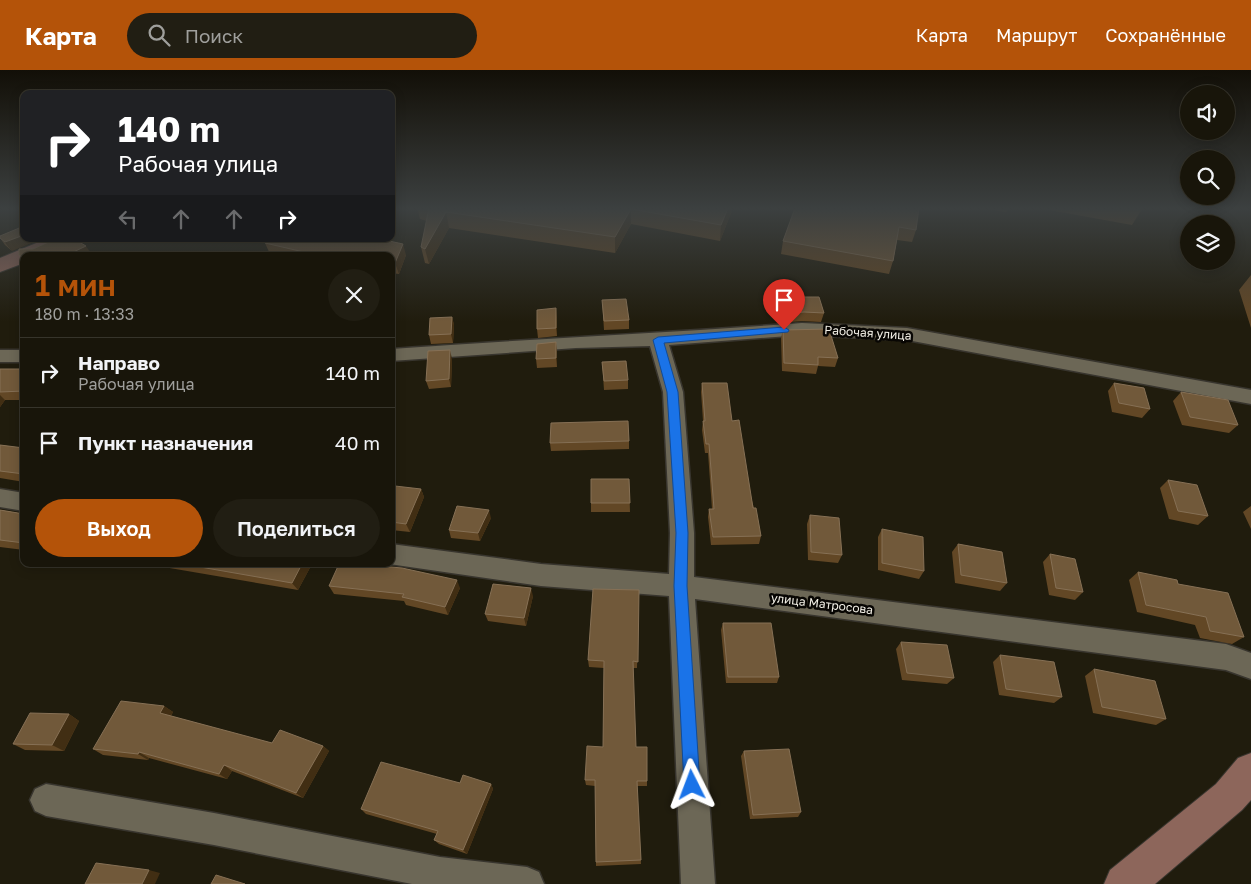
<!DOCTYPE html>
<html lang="ru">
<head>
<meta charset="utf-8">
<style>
  :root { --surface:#18150a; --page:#211e13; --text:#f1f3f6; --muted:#9f9f9c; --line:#36342b; --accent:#b45309 }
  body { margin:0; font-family:"Golos Text",sans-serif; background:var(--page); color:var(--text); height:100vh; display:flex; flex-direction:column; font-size:19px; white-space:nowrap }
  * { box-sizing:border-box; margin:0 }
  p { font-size:16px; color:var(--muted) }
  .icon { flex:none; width:28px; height:28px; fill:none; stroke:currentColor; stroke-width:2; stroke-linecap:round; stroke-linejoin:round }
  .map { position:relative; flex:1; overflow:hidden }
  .sheet { position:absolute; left:20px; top:182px; width:375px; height:315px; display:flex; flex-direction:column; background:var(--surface); border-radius:10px; box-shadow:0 2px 12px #0003,0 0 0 1px var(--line) }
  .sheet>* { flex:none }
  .hud { position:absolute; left:20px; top:20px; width:375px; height:152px; border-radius:10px; box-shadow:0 2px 12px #0003,0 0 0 1px var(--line); background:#202124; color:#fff; overflow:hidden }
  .buttons { position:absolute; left:1180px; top:15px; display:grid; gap:10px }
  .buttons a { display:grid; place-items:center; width:55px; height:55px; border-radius:50%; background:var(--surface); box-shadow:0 2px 12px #0003,0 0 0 1px var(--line); font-size:25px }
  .pin { position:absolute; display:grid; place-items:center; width:42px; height:42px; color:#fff; margin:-51px -21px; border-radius:50% 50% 50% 0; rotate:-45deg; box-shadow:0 0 5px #0007 }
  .pin .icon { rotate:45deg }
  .me { position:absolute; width:55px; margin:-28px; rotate:357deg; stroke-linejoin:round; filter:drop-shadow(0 0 4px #0008) }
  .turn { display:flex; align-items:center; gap:18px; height:105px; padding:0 15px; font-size:22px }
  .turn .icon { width:65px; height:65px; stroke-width:2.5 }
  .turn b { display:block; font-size:35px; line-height:42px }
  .lanes { display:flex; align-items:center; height:48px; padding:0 15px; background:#0003; justify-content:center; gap:25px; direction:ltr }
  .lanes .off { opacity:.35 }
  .round { display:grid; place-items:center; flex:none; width:52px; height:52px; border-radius:26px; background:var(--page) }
  .summary { display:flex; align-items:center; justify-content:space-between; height:85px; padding:0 15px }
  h1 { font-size:30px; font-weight:600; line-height:38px; color:var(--accent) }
  .button { display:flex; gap:10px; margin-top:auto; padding:10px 15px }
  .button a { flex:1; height:58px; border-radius:30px; background:var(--accent); color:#fff; font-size:20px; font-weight:600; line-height:58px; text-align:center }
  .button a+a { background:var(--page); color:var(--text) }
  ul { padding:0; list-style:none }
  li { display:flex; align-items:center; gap:15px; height:70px; padding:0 15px; border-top:1px solid var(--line) }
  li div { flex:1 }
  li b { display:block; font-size:19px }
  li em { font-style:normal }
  header { display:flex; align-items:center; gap:30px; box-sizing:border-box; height:70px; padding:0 25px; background:var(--accent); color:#fff }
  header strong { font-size:24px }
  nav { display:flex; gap:28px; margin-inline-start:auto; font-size:18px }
  .search { width:350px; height:45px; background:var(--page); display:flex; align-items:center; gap:12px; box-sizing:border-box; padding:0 18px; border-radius:28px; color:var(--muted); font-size:19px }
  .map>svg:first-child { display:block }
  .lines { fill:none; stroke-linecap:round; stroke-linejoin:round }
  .street-casing { stroke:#38352e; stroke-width:3 }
  .secondary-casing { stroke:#38352e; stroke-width:2 }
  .street { fill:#6c6756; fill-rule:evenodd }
  .secondary { fill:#8d665b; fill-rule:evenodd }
  .wall { fill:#624725 }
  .shaded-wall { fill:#412e13 }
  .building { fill:#71593a; stroke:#867055 }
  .route { fill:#1a73e8; stroke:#114b97 }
  .labels { text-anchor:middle; stroke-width:5; stroke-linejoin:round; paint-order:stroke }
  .street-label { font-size:12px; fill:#f2efe6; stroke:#080603 }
</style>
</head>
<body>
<header>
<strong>Карта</strong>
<div class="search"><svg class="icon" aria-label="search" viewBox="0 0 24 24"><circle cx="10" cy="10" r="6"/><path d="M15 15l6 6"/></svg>Поиск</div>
<nav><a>Карта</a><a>Маршрут</a><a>Сохранённые</a></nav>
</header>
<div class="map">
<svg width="1251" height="814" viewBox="0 0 1251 814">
  <rect width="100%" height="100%" fill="#201c0d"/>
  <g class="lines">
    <defs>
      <path id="street" d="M802,253L907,258L1251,320V334L907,270L802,265L669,275L683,322L694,463V507L1226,574L1251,583V609L1226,600L695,529L715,814H681L669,526L541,516L389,494H391V474L541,494L669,504L670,463L663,322L650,276L576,278L391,291V279C528,269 665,263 802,253Z
        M0,280H24V292H0Z
        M0,419L24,423V441L0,437Z
        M46,714L214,743L440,787L527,797L539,802L544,814H412L214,775L46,746L35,741L30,730L35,719Z"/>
      <path id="secondary" d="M46,169H72L69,173L39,186H24V193L0,202V188Z
        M1251,683V730L1242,740L1155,814H1104L1110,800L1216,714L1238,688Z"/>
    </defs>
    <use href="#street" class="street-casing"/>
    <use href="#secondary" class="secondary-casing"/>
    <use href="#street" class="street"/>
    <use href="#secondary" class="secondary"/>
  </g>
  <path class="wall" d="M417,138H733L720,171L631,154L615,183L449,158L429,194L425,193L421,177L427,151L420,149Z
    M795,138L916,160L912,172L897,170L893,191L889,204L781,184L783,171Z
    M981,138H1009L1006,142Z
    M1038,138H1142V139L1132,155Z
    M0,166L12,181L5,175L0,168Z
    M265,173L406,185L399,204L391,203V186H278L270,184Z
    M1251,205V258L1239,220Z
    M782,227L824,243L821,252L802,251L780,253V236Z
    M602,230L629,250V259L604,260Z
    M452,247L454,255L453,273L431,274L429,265Z
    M557,247V266L538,268L537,259Z
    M783,260L838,288L835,297L818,296L816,304L782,301L781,268Z
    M557,281V297L537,298L536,289Z
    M452,289L451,317L429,319L426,311Z
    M602,292L628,310V319L604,320Z
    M0,299H24V330H5L0,337Z
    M702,313L732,351L761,466L759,474L711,475L708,447L709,439H712L708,383H705L702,360L703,351L701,322Z
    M1114,313L1150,339L1142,348L1112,342L1108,321Z
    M1181,322L1238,355L1229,363L1182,355L1173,331Z
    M629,371V379L551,381L550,373Z
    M0,375L24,378V412L0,408Z
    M629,409L630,442H591V433Z
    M1168,410L1208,446L1198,455L1169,449L1160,418Z
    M421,419L424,427L410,462L391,460V423Z
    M1251,436V459L1243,442Z
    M0,440L24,444V480L0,477Z
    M810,445L842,485L838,493L808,490L807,454Z
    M491,448L480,471L451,468L449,460Z
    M882,459L924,501L919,509L878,500V467Z
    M958,474L1007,513L1000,521L955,513L952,482Z
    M1050,484L1083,522L1075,530L1049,525L1043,492Z
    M129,494H312L298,520L152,495L150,497Z
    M1138,502L1178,514L1244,567L1232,574L1200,568L1195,555L1137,542L1129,510Z
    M329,516L460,518L448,545L406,535L404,531L334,524Z
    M639,520L637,598H633L636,677L647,711V716H637L641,794L596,796L595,716L586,715L585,710L603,677L604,598L589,597L588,590Z
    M533,526L526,556L488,551L485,544Z
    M723,553L779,607L777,613H726L721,560Z
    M901,572L954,608L947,614L902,610L896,579Z
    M1000,585L1062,627L1054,633L999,625L993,592Z
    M1094,599L1166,649L1156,655L1093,643L1085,606Z
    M164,636L173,642L171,646L272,673L323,676L329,681L303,728L232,701L227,709L149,688L148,690L103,685L93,679Z
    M69,644L79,651L64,681L25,680L13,674Z
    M744,681L801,742L798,747L750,749L741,686Z
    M460,713L491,714L493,719L467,784L439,774L434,770L437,764L366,744L361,739Z"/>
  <path class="shaded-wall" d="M728,138H733L720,171L721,155Z
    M631,139V154L615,183V167Z
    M446,142L449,158L429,194L425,179Z
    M24,165V169H42L12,181L5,172Z
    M403,174L406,185L399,204L395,193Z
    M86,176L92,185L90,186H65Z
    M556,238L557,247V266L556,258Z
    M452,247L454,255L453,273L451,264Z
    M556,272L557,281V297L556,288Z
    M450,280L452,289L451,317L449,309Z
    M0,325L5,330L0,337Z
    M421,419L424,427L410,462L406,454Z
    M489,440L491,448L480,471L478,463Z
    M146,494H151L152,495L150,497Z
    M302,494H312L298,520L292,513Z
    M457,510L460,518L448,545L445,537Z
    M531,518L533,526L526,556L524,548Z
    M164,636L173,642L169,649L160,643Z
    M69,644L79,651L64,681L52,675Z
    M323,676L329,681L303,728L296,723Z
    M139,682L149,688L148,690L138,684Z
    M224,695L232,701L227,709L219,704Z
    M491,714L493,719L467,784L463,780Z
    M149,800L160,803L155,814H142Z"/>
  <path class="building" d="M429,138H728L721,155L631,139L615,167L446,142L425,179L421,177Z
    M795,138H919L916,160L899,157L893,191L783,171Z
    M24,156V165L5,172L0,168V166Z
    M55,169H74L86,176L65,186H24V189L19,185V179H33Z
    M270,169H380L403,174L395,193L391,192V186H321L265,173Z
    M782,227H819L824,243L804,242L782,244Z
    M626,229L629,250L604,251L602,230Z
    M556,238V258L537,259V240Z
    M452,247L451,264L429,265L430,248Z
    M829,259L838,288L818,287V295L784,293L783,260Z
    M556,272V288L536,289L537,274Z
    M450,280L449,309L426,311L428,281Z
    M626,291L628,310L604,311L602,292Z
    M0,299H24V321L0,322Z
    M702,313H727L732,351L739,350L753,438H756L761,466L713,467L709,439H714L709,374H706L703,351H705Z
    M1114,313L1144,318L1150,339L1119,333Z
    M1181,322L1228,330L1238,355L1190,347Z
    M628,351L629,371L550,373L551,353Z
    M0,375L24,378V404L0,401Z
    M591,409H629L630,433H591Z
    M1168,410L1197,415L1208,446L1178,441Z
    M395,416L421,419L406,454L391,452V423Z
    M457,436L489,440L478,463L449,460Z
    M0,440L24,444V473L0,470Z
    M810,445L839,448L842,485L811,482Z
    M882,459L923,467L924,501L882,493Z
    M958,474L1002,482L1007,513L961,505Z
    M1050,484L1075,489L1083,522L1056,518Z
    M183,494H302L292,513Z
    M339,494H357L402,498L457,510L445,537L402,527L404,524L329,516Z
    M1138,502L1177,510L1178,514L1228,523L1244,567L1210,561L1206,547L1146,535Z
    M493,514L531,518L524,548L485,544Z
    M593,519L639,520L638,592L633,591L636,677H647V711H637L641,790L596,792L595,710H585L587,676L603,677L604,591L588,590Z
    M723,553H771L779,607H728Z
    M901,572L947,575L954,608L907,603Z
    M1000,585L1054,592L1062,627L1006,619Z
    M1094,599L1155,611L1166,649L1102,637Z
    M121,631L164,636L160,643L272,673L280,660L323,676L296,723L224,695L219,704L139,682L138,684L93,679Z
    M30,643L69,644L52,675L13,674Z
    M789,679L801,742L753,745L744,681Z
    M381,692L460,713L463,705L491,714L463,780L434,770L438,761L361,739Z
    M96,793L149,800L142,814H85Z
    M216,805L245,814H211Z"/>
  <linearGradient id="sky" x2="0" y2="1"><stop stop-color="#120f07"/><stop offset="0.55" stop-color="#3c4040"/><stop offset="1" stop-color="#3c4040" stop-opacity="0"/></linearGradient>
  <rect width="1251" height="252" fill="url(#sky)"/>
  <path class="route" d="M784,257L789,260L788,262L664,273L678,322L688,463L687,516L700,715L697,720L692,722L687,720L684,715L674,516L676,463L667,322L653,270L658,267Z"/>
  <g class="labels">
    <g class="street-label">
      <text transform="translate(868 263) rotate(4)" y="4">Рабочая улица</text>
      <text transform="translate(822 534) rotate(7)" y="4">улица Матросова</text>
    </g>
  </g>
</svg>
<div class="buttons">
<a><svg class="icon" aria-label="sound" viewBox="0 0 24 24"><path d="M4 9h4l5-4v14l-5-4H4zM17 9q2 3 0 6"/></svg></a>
<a><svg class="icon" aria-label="search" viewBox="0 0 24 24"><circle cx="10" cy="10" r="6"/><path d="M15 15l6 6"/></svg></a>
<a><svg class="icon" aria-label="layers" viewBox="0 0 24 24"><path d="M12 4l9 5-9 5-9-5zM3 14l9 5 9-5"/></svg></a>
</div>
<div class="pin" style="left:784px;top:260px;background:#d93025"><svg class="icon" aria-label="arrive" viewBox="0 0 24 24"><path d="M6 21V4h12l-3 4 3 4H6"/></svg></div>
<svg class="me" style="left:692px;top:715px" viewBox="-20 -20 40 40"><path d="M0-17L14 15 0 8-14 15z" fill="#1a73e8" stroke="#fff" stroke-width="4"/></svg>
<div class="hud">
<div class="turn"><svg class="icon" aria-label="right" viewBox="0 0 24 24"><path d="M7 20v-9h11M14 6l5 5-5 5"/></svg><div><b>140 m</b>Рабочая улица</div></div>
<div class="lanes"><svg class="icon off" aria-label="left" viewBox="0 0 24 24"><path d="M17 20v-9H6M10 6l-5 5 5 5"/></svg><svg class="icon off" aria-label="ahead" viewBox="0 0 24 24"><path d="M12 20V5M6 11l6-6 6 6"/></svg><svg class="icon off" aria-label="ahead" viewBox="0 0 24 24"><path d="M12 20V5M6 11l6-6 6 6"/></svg><svg class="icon" aria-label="right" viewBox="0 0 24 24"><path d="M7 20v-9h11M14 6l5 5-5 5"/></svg></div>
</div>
<section class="sheet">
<div class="summary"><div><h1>1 мин</h1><p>180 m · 13:33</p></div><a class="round"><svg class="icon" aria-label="close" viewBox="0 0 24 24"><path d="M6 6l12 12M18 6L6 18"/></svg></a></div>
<ul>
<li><svg class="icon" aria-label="right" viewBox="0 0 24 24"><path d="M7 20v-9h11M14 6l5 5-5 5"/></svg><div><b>Направо</b><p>Рабочая улица</p></div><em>140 m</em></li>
<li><svg class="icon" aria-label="arrive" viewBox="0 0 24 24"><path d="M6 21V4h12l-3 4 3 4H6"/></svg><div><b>Пункт назначения</b></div><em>40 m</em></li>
</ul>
<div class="button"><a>Выход</a><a>Поделиться</a></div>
</section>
</div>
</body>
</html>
